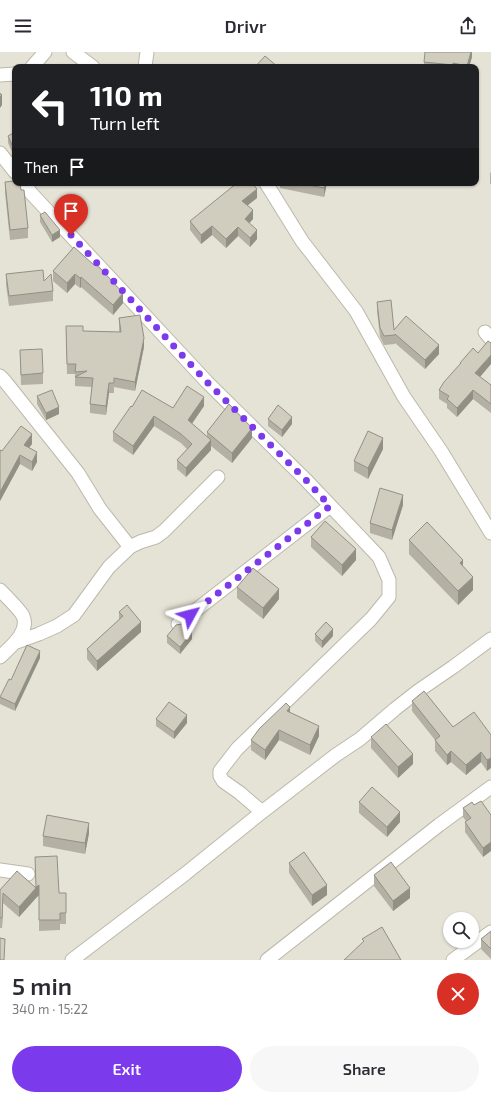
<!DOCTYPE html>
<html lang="en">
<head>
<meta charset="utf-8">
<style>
  :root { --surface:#fff; --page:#f7f7f7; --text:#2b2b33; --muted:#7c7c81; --accent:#7c3aed }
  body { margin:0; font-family:"Exo 2",sans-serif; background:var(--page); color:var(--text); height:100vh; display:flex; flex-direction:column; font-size:15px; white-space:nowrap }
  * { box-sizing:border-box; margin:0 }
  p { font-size:13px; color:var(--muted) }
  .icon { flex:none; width:22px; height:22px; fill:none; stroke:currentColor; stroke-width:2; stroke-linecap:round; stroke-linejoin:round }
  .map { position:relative; height:908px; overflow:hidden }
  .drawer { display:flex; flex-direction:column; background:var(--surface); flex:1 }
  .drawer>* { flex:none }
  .top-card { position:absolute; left:12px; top:12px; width:467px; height:122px; border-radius:8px; box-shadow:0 1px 3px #0004; background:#202124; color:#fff; overflow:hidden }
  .buttons { position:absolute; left:443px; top:860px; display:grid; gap:8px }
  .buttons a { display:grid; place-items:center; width:36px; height:36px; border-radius:50%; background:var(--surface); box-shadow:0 1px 3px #0004; font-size:20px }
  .pin { position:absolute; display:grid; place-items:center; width:34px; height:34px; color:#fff; margin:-41px -17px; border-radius:50% 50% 50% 0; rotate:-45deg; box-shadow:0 0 4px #0007 }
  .pin .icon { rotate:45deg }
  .me { position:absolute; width:44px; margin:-22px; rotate:52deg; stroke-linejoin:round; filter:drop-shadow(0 0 3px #0008) }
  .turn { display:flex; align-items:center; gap:14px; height:84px; padding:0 12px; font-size:18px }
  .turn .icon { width:52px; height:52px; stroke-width:2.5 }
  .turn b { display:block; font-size:28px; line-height:34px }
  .then { display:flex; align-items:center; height:38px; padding:0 12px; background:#0003; gap:8px; font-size:15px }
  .round { display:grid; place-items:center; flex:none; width:42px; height:42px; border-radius:21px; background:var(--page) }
  .summary { display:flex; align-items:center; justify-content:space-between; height:68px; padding:0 12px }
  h1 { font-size:24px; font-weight:600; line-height:30px }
  .button { display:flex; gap:8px; margin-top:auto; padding:8px 12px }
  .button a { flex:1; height:46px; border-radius:24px; background:var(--accent); color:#fff; font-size:16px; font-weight:600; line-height:46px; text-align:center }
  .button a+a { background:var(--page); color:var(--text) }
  header { display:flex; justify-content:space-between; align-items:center; height:52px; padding:0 12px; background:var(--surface); font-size:18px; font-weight:600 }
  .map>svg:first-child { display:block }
  .residential { fill:#e5e2d6; fill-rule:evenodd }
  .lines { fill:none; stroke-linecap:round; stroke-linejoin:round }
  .street-casing { stroke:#bcb9ab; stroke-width:15 }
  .street { stroke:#fff; stroke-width:13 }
  .wall { fill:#b4b0a3 }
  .shaded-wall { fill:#929085 }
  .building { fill:#d1cdbe; stroke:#929085 }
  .route { stroke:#7c3aed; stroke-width:7; stroke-dasharray:0 12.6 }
</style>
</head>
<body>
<header><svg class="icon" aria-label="menu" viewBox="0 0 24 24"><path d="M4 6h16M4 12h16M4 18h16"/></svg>Drivr<svg class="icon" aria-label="share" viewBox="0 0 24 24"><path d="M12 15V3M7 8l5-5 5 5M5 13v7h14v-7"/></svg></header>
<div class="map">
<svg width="491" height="908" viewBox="0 0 491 908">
  <rect width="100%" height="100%" fill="#f1f0e7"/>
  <path class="residential" d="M0,0H491V908H0ZM15,15H476V131H15ZM450,867H472V889H450Z"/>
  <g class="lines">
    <defs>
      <path id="street" d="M73,0L93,15
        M32,15L45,0
        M145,15L147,0
        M0,23L15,22
        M0,101L15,120
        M24,131L31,141L207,330L306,428L379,505L389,528V545L371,567L237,697L220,719V724L223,729L240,741L262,760L185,822L72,908
        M266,131L302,189L356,259L404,345L441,399L491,481
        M485,280L491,287
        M0,324L4,328L78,421L100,457L130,495
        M0,538C5,543 21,559 23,564C30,580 10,595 0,605
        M178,572L330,454
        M17,590L39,582L57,574L74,563L109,515L130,495L140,490L156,485L164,479L218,425
        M262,760L336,703L360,687L395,657L418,639L453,615L491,587
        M0,818L28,822
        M267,908L439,773L491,735
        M453,908L491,880"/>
    </defs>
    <use href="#street" class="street-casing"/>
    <use href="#street" class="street"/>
  </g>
  <path class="wall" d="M472,0V5L469,15H424V10Z
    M15,80V104H14L8,91V84Z
    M491,120V132H490V121Z
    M5,130L21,138L28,176V186L10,188L5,141Z
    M280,131H327L324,145L280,136Z
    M257,146L247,153L253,167L249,171L257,187L250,195L238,184L226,196L212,183L201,192L190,178V169Z
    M40,163L60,185L52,190L40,170Z
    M74,195L123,251L113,263L81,235L80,236L75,232L67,241L53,229V219Z
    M6,222L44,229L53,239V249L9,254L6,233Z
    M377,250L394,278L439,302L425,317L395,291V292L384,293L380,285L377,259Z
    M119,266L144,295L135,339L114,335V341H109L106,363L90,361V352L92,335L75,334V322H67L66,274L83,279L119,280Z
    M20,298L43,321V332L21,333Z
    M460,311L491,333V361L473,347L457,365L447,356V352L439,347V338L460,312Z
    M37,344L59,362L46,368L37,352Z
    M204,354L192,372L207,385V380L252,386L232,411L211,394V398L186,425L177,417V408L187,397L181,391L154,374L133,403L113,389V380L132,355L173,356Z
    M268,367L292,372L282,385L268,374Z
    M32,392L29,396L37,410L32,419L20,412L0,449V398L2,399Z
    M383,397L368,427L354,419V409Z
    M403,453L392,488L370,481V471Z
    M311,485L356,508L342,524L311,495Z
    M409,488L463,514L473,538L458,553L409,502Z
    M237,535L279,547L263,567L237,546Z
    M119,560L141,580L97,619L87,607V597L119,568Z
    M315,582L333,584L322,596L315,589Z
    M167,584L192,587L180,602L167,591Z
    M40,606L15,659L0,652V645L11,628Z
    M412,649L453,675L491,683L487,719L481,710L466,723L451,710L447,713L435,699V688L412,659Z
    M290,660L319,684L310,703L279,688L265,708L251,698V688Z
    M156,667L187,671L174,687L156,674Z
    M371,685L413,712L398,726L371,696Z
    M359,750L400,770L387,785L359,761Z
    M474,753L491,763L483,805L465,780V770L466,769L463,765V756Z
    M89,781L85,802L43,794V784Z
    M35,805L59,841H66V872H60V878L39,879V843L36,846V837V846L19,865L3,851L2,876H0V838L36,836Z
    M289,811L327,843L312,854L289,821Z
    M374,823L410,846L393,859L374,834Z
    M491,879V907L481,897V887Z"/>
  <path class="shaded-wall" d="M471,0H472V5L469,15H467Z
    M2,43V53L0,56V45Z
    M14,97H15V104H14Z
    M325,131H327L324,145V136Z
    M257,137V146L242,158V149Z
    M253,158V167L245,176V167Z
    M212,174V183L201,192V183Z
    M238,175V184L226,196V187Z
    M60,178V185L52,190V183Z
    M257,178V187L250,195V186Z
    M75,222V232L67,241V231Z
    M81,225V235L80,236V226Z
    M123,241V251L113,263V253Z
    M144,286V295L135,339V330Z
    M439,293V302L425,317V308Z
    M491,303V312L475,331V321Z
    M109,331V341L106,363V354Z
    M473,338V347L457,365V356Z
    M204,345V354L188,377V368Z
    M59,355V362L46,368V361Z
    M154,364V374L133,403V394Z
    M292,365V372L282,385V378Z
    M252,376V386L232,411V401Z
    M32,382V392L24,402V393Z
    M383,386V397L368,427V416Z
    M211,388V398L186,425V416Z
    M37,400V410L32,419V410Z
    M20,403V412L0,449V440Z
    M403,443V453L392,488V478Z
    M356,497V508L342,524V513Z
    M463,508V521L460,511Z
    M473,525V538L458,553V539Z
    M279,537V547L263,567V556Z
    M141,570V580L97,619V609Z
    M333,577V584L322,596V589Z
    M192,580V587L180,602V595Z
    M40,599V606L15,659V652Z
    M290,655V665L287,659Z
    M187,663V671L174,687V680Z
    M319,674V684L310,703V693Z
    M279,678V688L265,708V698Z
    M451,699V710L447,713V703Z
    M481,700V710L466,723V713Z
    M413,702V712L398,726V715Z
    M491,706V716L487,719V708Z
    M400,760V770L387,785V775Z
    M89,771V781L85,802V791Z
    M491,790V799L483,805V796Z
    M39,833V843L36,846V835Z
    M327,833V843L312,854V843Z
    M36,836V846L19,865V855Z
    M410,836V846L393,859V849Z
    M3,841V851L2,876V866Z"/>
  <path class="building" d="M425,0H471L467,14L453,11V13L424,10Z
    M265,4L278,15H255Z
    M0,41L2,43L0,45Z
    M15,80V97H14L8,84Z
    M15,129V131H20L21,138H24L28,176L10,178L5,130Z
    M237,131H252L257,137L242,149L253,158L245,167L257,178L250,186L238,175L226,187L212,174L201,183L190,169Z
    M298,131H325L324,136Z
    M45,160L60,178L52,183L40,163Z
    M74,195L94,213L95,212L100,216L123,241L113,253L81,225L80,226L75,222L67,231L53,219Z
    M43,218L44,229L51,222L53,239L9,244L6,222Z
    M391,248L394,278L406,264L439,293L425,308L395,282V283L384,284L380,276L377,250Z
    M140,263L144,286L135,330L114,326V331H109L106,354L90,352L93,326L75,325L87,319L75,320L76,312H67L66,274H83V279L121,280L119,266Z
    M488,289L491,291V303L475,321L491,333V352L473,338L457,356L447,347L449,344L439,338L444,330L461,311H460L473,296L478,301Z
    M42,297L43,321L21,323L20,298Z
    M187,334L204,345L188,368L211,388L186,416L177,408L192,392L181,382L154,364L133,394L113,380L131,354L132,355L142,338L173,356Z
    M52,338L59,355L46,361L37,344Z
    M229,352L252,376L232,401L207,380Z
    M278,353L292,365L282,378L268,367Z
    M21,374L32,382L24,393L37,400L32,410L20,403L0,440V398L2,399Z
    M368,379L383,386L368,416L354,409Z
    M380,436L403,443L392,478L370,471Z
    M325,469L356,497L342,513L311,485Z
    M427,470L463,508L460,511L473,525L458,539L409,488Z
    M253,516L279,537L263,556L237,535Z
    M127,553L141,570L97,609L87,597L123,564L119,560Z
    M326,570L333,577L322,589L315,582Z
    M182,572L192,580L180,595L167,584L176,573Z
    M27,593L40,599L15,652L0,645L9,627L11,628Z
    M424,639L453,675L474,660L491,683V706L487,708L481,700L466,713L451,699L447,703L435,688L440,684L412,649Z
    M169,650L187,663L174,680L156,667Z
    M286,651L290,655L287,659L319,674L310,693L279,678L265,698L251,688L259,677Z
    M386,672L413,702L398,715L371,685Z
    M372,735L400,760L387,775L359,750Z
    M481,749L491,763V790L483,796L465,770L471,766L463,756L472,750L474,753Z
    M47,763L89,771L85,791L43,784Z
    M304,800L327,833L312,843L289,811Z
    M57,804L59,841H66V861H60V868H39V833L36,835L35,805Z
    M391,810L410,836L393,849L374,823Z
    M17,819L36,836L19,855L3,841L2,866H0V838Z
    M382,875L401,908H344L364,889L362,887Z
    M491,879V897L481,887Z
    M0,886L5,887L4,908H0Z"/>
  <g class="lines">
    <path class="route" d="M71,183L207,330L306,428L330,454L190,563"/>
  </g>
</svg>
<div class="buttons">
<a><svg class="icon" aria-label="search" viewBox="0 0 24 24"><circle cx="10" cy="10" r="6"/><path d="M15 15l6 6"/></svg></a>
</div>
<div class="pin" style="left:71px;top:183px;background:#d93025"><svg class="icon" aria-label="arrive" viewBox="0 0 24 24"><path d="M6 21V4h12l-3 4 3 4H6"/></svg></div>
<svg class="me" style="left:190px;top:563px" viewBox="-20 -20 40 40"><path d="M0-17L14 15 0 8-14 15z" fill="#7c3aed" stroke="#fff" stroke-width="4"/></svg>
<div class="top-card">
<div class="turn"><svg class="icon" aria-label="left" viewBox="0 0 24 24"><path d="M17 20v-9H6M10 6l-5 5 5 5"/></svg><div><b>110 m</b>Turn left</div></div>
<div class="then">Then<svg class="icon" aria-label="arrive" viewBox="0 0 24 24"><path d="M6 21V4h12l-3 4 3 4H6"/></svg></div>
</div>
</div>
<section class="drawer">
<div class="summary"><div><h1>5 min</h1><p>340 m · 15:22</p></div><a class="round" style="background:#d93025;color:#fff"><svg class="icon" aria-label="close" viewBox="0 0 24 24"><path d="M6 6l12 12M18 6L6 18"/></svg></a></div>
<div class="button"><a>Exit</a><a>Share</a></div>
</section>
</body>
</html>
